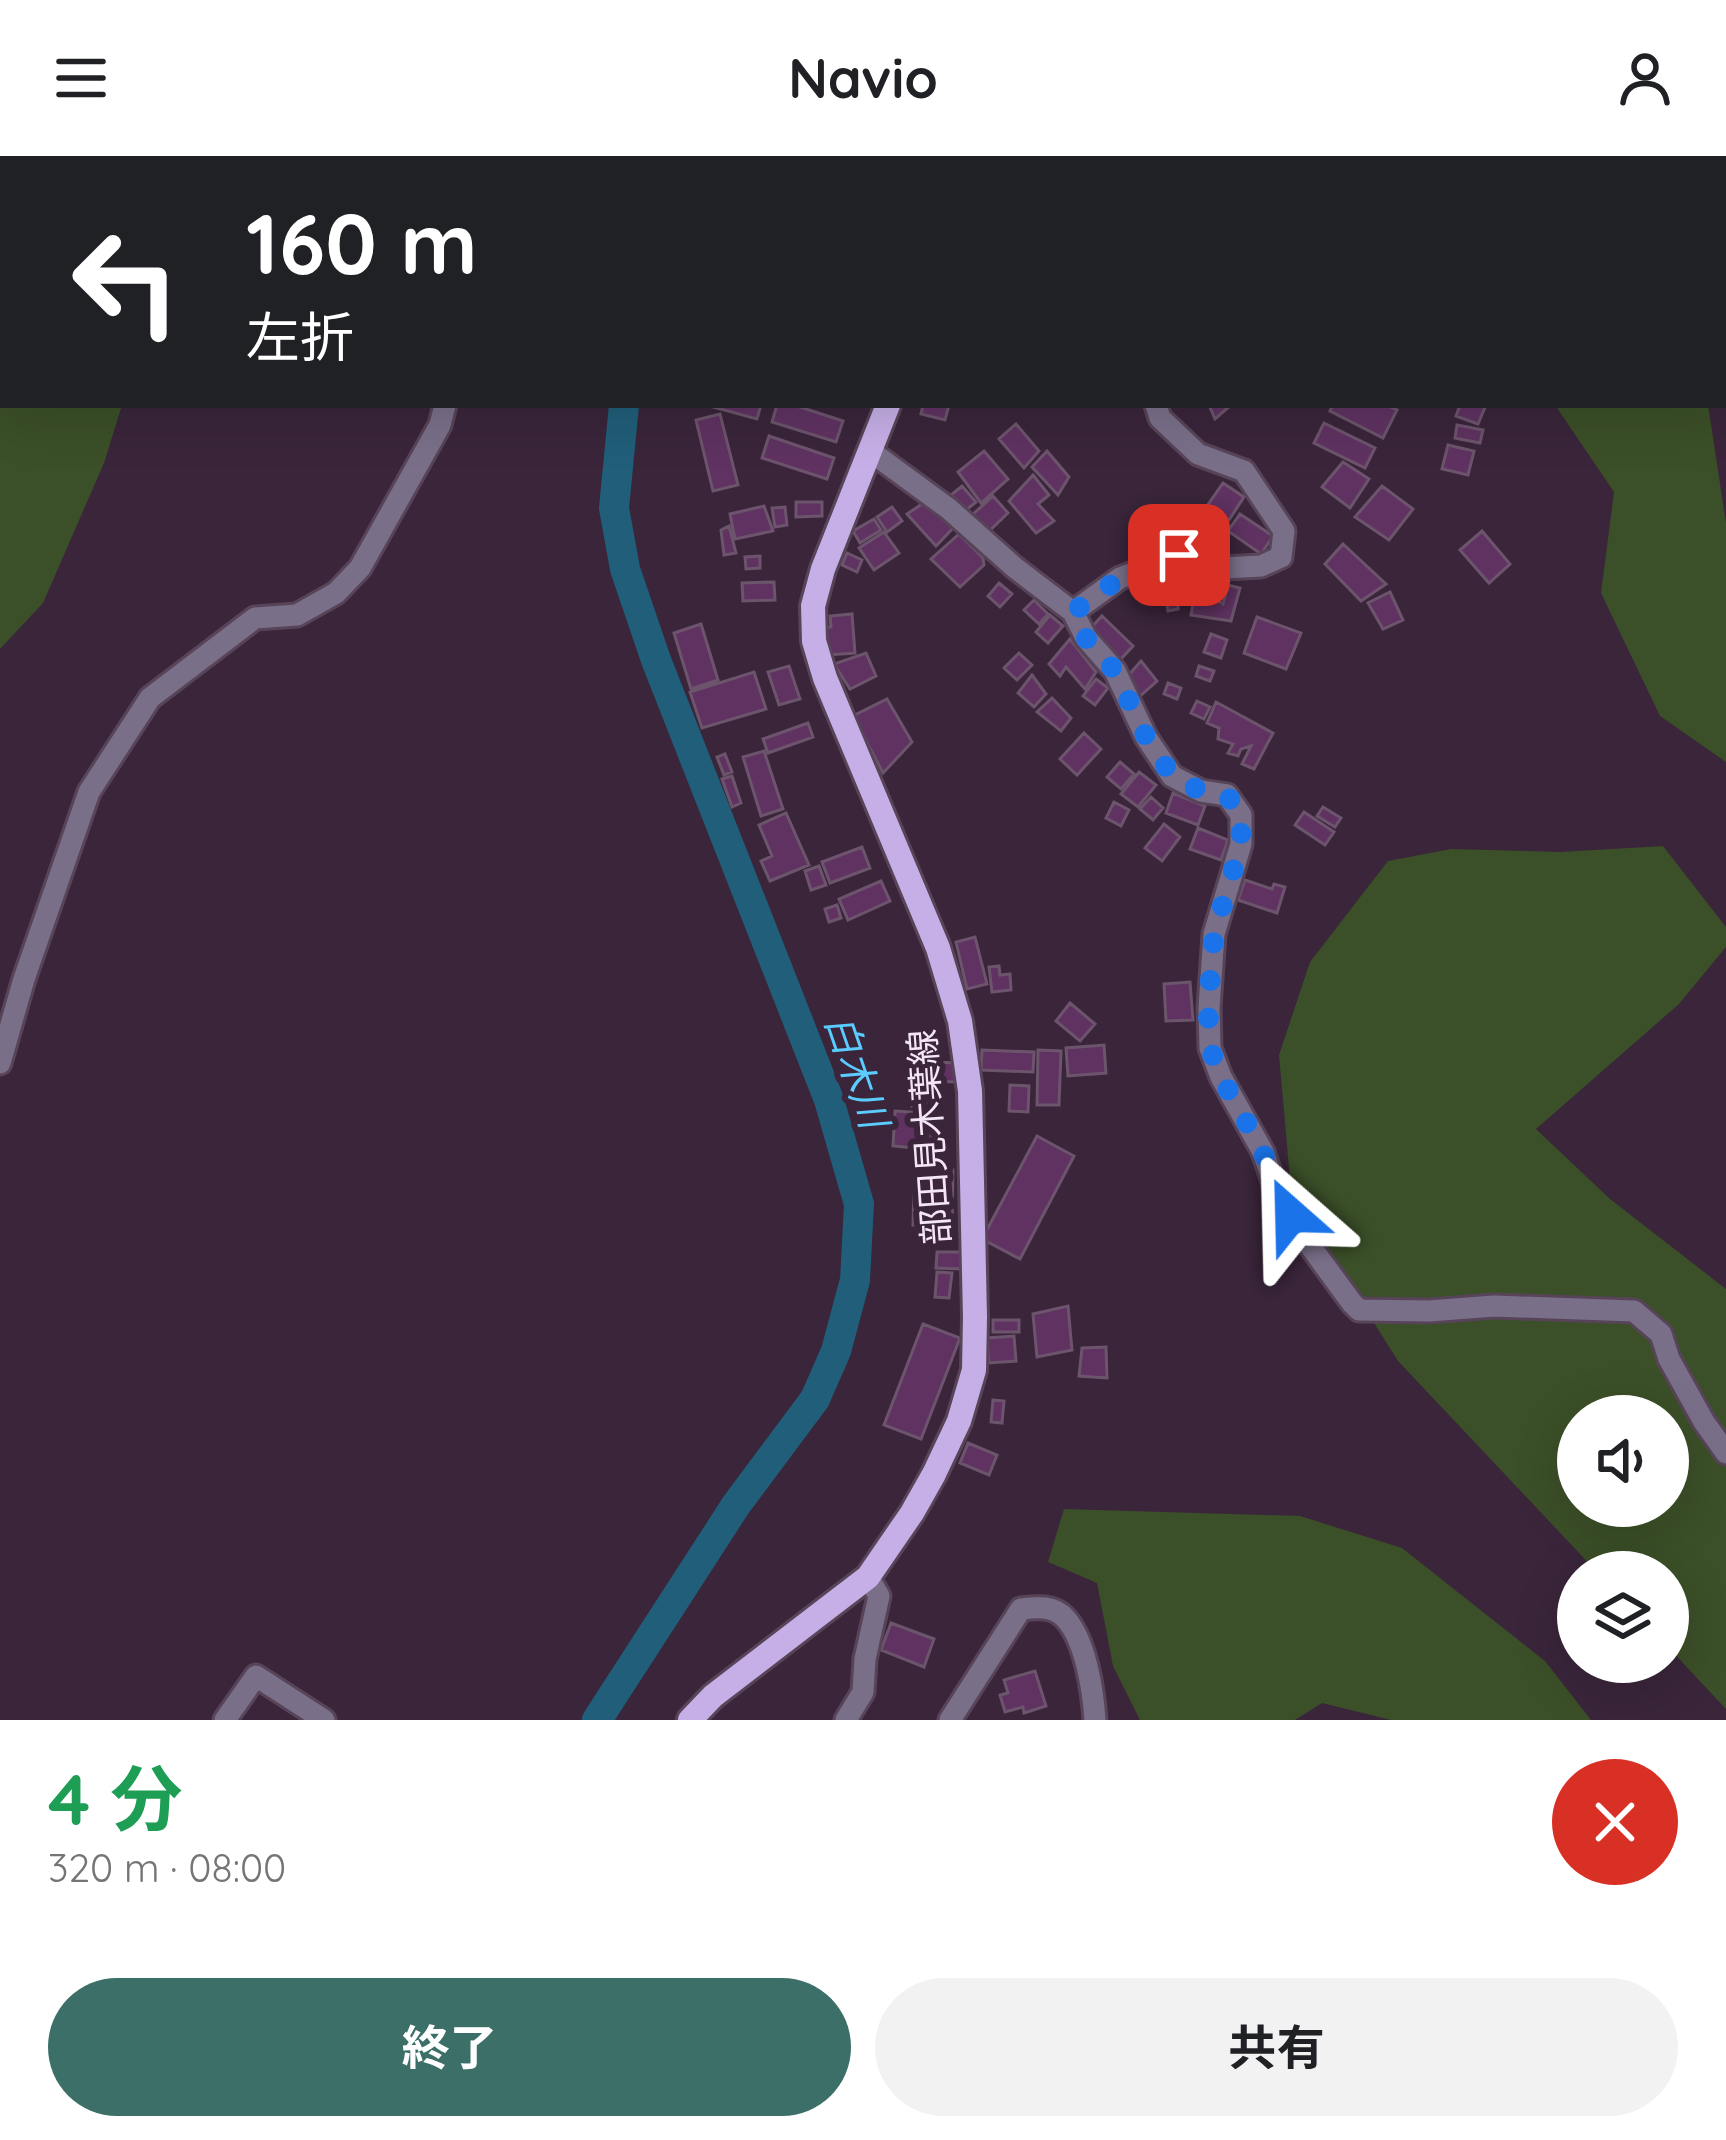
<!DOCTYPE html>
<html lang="ja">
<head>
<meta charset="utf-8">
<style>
  :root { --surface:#fff; --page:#f2f2f2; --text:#202124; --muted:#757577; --accent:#3b6f68 }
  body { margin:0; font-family:Quicksand,"Noto Sans JP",sans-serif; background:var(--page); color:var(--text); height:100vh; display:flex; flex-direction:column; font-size:45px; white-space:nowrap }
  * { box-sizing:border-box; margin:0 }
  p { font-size:39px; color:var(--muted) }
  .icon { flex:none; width:66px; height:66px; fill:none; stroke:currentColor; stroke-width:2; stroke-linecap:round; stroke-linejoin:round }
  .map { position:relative; height:1564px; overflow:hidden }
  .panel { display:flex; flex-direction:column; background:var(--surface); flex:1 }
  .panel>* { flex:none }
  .hud { position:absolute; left:0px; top:0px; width:1728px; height:252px; box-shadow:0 12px 48px #0002; background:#202124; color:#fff; overflow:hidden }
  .buttons { position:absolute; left:1557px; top:1239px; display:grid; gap:24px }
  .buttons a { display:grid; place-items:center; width:132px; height:132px; border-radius:50%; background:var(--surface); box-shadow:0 12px 48px #0002; font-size:60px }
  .pin { position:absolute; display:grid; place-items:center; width:102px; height:102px; color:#fff; margin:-51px; border-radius:24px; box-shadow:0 6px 18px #0006 }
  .me { position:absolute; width:132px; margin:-66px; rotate:335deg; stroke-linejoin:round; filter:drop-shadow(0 0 9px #0008) }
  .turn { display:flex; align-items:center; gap:42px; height:252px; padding:0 48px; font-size:54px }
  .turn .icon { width:156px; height:156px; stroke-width:2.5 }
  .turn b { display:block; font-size:84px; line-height:102px }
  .round { display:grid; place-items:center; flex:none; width:126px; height:126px; border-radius:63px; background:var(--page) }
  .overview { display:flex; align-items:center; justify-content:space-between; height:204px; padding:0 48px }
  h1 { font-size:72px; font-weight:700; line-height:90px; color:#1e9e55 }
  .primary-button { display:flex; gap:24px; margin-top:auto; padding:24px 48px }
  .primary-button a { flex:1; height:138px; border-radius:72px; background:var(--accent); color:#fff; font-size:48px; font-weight:700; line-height:138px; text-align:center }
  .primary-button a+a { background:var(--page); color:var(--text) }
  header { display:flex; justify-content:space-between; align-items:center; height:156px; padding:0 48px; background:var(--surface); font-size:54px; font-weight:700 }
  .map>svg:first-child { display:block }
  .green { fill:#3b4f28; fill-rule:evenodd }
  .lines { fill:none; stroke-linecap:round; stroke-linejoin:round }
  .river { stroke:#205e79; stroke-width:30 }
  .building { fill:#5f3261; stroke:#6c546c; stroke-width:3 }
  .minor-casing { stroke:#584458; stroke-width:27 }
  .major-casing { stroke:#584458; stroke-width:30 }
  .minor { stroke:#7a6f89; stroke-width:21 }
  .major { stroke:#c6afe6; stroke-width:24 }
  .route { stroke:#1a73e8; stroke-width:21; stroke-dasharray:0 37.8 }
  .labels { text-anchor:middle; stroke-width:12; stroke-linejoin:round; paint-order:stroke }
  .street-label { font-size:36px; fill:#f4e6f4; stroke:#3a253a }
  .water-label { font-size:39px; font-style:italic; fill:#5bccff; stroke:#3a253a }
</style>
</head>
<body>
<header><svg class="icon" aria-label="menu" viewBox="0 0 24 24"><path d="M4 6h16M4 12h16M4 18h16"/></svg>Navio<svg class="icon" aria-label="person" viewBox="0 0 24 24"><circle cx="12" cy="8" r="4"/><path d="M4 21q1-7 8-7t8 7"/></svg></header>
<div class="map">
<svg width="1726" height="1564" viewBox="0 0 1726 1564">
  <rect width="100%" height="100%" fill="#3a253a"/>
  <path class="green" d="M0,0H199L198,3H3V249H122L104,307L43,447L0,493Z
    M1596,0H1726L1725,160V3H1595Z
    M1555,249H1708L1726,367V606L1660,560L1601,437L1614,336Z
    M1663,690L1726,771V791L1679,848L1536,973L1610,1043L1726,1133V1553L1668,1491V1416H1597L1398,1205L1291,1035L1279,899L1310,806L1388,705L1451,693L1560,696ZM1578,1260H1668V1350H1578Z
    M1064,1353L1300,1360L1402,1392L1545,1505L1591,1564H1391L1322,1547L1295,1564H1140L1113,1510L1097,1427L1048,1406Z"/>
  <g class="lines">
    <path class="river" d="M648,3V0
      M597,1564L736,1349L815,1243L836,1195L855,1124L859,1048L829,944L656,504L625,413L614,352L624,249"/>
  </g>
  <path class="building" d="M706,249H761L757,263Z
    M777,249H794L843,265L836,286L772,266Z
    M923,249H949L945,264L921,258Z
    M1209,249H1231L1215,263Z
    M1333,249H1386L1397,254L1383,282L1330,255Z
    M1460,249H1486L1478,268L1456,260Z
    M720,258L738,329L713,335L696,264Z
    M1324,267L1375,292L1365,312L1314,287Z
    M1016,268L1039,295L1024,312L999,283Z
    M1457,269L1483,274L1480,287L1455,282Z
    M769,280L834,302L827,323L762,302Z
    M1448,289L1474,295L1468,319L1442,313Z
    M984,295L1008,323L981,347L958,316Z
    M1047,295L1069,321L1058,339L1032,311Z
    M1343,306L1369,323L1350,352L1322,331Z
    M1033,319L1049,339L1038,348L1054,365L1036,377L1009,345Z
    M1223,327L1244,341L1229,364L1207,350Z
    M962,330L976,346L965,355L951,339Z
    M1382,330L1413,353L1389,384L1355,361Z
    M993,340L1008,357L987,377L971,360Z
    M928,344L955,370L936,390L907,358Z
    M796,346H822V360L796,361Z
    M764,350L773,375L735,383L730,358Z
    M785,351L787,369L775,371L772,352Z
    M892,351L902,365L887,376L877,361Z
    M1240,358L1273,380L1261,398L1228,375Z
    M874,363L881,374L860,387L853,375Z
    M729,370L736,397L724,399L721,374Z
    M1482,375L1510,408L1489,427L1460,394Z
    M884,376L899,397L874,414L859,392Z
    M959,378L983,402L984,409L960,431L931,403Z
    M1343,388L1386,428L1361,445L1325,408Z
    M847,397L862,404L857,416L842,409Z
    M760,400V412L746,413L745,401Z
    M1195,417L1189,442L1178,443V453L1168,455L1165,439L1150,436L1151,420L1166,421L1167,428L1180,432L1179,420Z
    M1198,420L1214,425L1212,441L1223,448L1228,429L1240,432L1231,465L1191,459Z
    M774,426L775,444L743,445L742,427Z
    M999,427L1012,438L1000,451L988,440Z
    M1390,436L1403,464L1383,473L1368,447Z
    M1034,444L1048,458L1039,468L1024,454Z
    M852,458L855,497L828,499L826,471H831L830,460Z
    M1050,459L1063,470L1048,487L1036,476Z
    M1102,460L1133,490L1119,505L1088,475Z
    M1257,461L1301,477L1286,513L1244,497Z
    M701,468L718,524L691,533L674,477Z
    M1211,478L1227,484L1221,502L1204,496Z
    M1070,483L1096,516L1085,533L1066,511L1060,520L1049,508Z
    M866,497L876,520L850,533L834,508Z
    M1019,497L1032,509L1017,524L1004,512Z
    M1141,505L1157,525L1139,541L1126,522Z
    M789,510L800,543L779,549L768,516Z
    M1199,510L1214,515L1210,525L1196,520Z
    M754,516L766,553L702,572L690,536Z
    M1032,519L1046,538L1034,551L1018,537Z
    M1096,523L1108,532L1095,549L1083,540Z
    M1168,527L1181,532L1177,543L1164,538Z
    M1052,542L1071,562L1061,575L1037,556Z
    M887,543L912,586L883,617L853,560Z
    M1197,545L1210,551L1204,563L1191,557Z
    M1216,546L1273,577L1254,613L1242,608L1251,590L1241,593L1238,600L1228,597L1233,588L1218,583L1219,572L1207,567Z
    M808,567L813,581L768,597L763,583Z
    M1084,577L1101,593L1077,619L1060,603Z
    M764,595L783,653L761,660L743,601Z
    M725,598L732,616L724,619L717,601Z
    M1120,606L1134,618L1121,633L1107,621Z
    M1139,616L1156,629L1138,651L1121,638Z
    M732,620L741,647L732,651L722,623Z
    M1173,637L1205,650L1198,669L1166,657Z
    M1151,641L1163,652L1153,664L1140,653Z
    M1114,646L1129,654L1121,670L1106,662Z
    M1323,651L1341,662L1335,671L1317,660Z
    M1304,656L1334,676L1325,689L1295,669Z
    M786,657L809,709L770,725L761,705L772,700L759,669Z
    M1164,668L1180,681L1162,705L1145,692Z
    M1198,672L1228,684L1221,704L1190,693Z
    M862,691L870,712L830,727L822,706Z
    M819,710L826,729L811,734L805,715Z
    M1245,724L1272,733L1274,728L1285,731L1277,757L1238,744Z
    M881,725L890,745L848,764L839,743Z
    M837,749L841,762L829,766L825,753Z
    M975,781L987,828L967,833L956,786Z
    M999,810L1000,819L1010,818L1011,834L992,836L989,811Z
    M1190,826L1193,864L1166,865L1164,828Z
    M1070,847L1095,868L1080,885L1056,865Z
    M1104,889L1106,917L1068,920L1066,892Z
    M982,894L1034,896L1033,916L981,914Z
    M1038,894L1061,895L1059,949H1037Z
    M913,905L931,906L930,925L911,923Z
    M934,906L955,907V926L933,925Z
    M913,927L926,928V951L912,950Z
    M1010,929L1029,930L1028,956L1009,955Z
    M895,955L938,958L936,994L893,990Z
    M1037,980L1074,1000L1020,1103L982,1083Z
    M928,1013L953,1014L952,1070L913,1069L914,1027H928Z
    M937,1096H961V1113L936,1112Z
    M937,1116L952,1117L949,1142L935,1141Z
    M1068,1150L1072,1194L1037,1201L1033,1158Z
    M993,1164H1019V1176H993Z
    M923,1168L960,1182L921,1283L884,1269Z
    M1014,1180L1016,1205L989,1207L987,1182Z
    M1106,1191L1107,1222L1079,1220L1082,1192Z
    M993,1244L1004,1245L1002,1267L991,1266Z
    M968,1287L997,1299L989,1319L960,1307Z
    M891,1467L934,1483L924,1511L881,1494Z
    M1035,1515L1046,1550L1024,1557L1023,1551L1005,1556L1000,1539L1008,1537L1004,1524Z"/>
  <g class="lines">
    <defs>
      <path id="minor" d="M818,0L827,3
        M513,3V0
        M870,295L949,353L1014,411L1073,456L1086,482L1115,515L1146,581L1172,620L1201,635L1227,639L1241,659V688L1214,778L1209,852L1210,892L1221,921L1263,996L1275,1031L1308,1087L1352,1147L1359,1154L1429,1155L1494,1150L1634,1155L1661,1178L1669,1203L1704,1266L1726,1297
        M1073,456L1120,422L1179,399L1225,412L1261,410L1281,401L1284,375L1244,315L1198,298L1160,262L1156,249
        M0,907L24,823L89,636L150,542L255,462L297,459L336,437L360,412L440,269L445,249
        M225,1564L256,1520L324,1564
        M846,1564L863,1536L865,1503L879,1440L868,1421
        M950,1564L1021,1453C1037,1451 1054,1449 1066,1463C1086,1486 1093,1535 1095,1564"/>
      <path id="major" d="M984,3L985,0
        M690,1564L713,1540L868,1421L912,1357L934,1318L959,1265L974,1214L975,1161L970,935L960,865L938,792L825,522L814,485L813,450L823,413L888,249"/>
    </defs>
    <use href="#minor" class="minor-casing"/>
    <use href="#major" class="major-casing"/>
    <use href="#minor" class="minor"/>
    <use href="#major" class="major"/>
  </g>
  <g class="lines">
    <path class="route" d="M1179,399L1120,422L1073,456L1086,482L1115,515L1146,581L1172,620L1201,635L1227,639L1241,659V688L1214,778L1208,852L1210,892L1221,921L1263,996L1275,1031L1291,1059"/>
  </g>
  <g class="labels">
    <g class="street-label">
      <text transform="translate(929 981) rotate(-94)" y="13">部田見木葉線</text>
    </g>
    <g class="water-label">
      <text transform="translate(857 915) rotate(71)" y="14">白木川</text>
    </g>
  </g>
</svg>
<div class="buttons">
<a><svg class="icon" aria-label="sound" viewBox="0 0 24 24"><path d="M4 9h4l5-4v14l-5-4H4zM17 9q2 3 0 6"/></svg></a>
<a><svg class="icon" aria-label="layers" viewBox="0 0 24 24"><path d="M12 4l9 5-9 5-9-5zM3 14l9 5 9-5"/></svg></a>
</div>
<div class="pin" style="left:1179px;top:399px;background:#d93025"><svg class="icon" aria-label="arrive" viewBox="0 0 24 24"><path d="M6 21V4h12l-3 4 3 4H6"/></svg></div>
<svg class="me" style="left:1291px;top:1059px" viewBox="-20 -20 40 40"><path d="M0-17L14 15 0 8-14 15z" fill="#1a73e8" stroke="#fff" stroke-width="4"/></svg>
<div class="hud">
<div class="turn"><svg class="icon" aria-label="left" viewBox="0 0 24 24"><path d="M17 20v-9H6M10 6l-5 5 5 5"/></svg><div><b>160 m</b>左折</div></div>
</div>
</div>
<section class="panel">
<div class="overview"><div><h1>4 分</h1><p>320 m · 08:00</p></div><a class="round" style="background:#d93025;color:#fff"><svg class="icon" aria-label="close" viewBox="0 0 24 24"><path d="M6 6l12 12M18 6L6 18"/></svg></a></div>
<div class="primary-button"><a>終了</a><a>共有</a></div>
</section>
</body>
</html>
